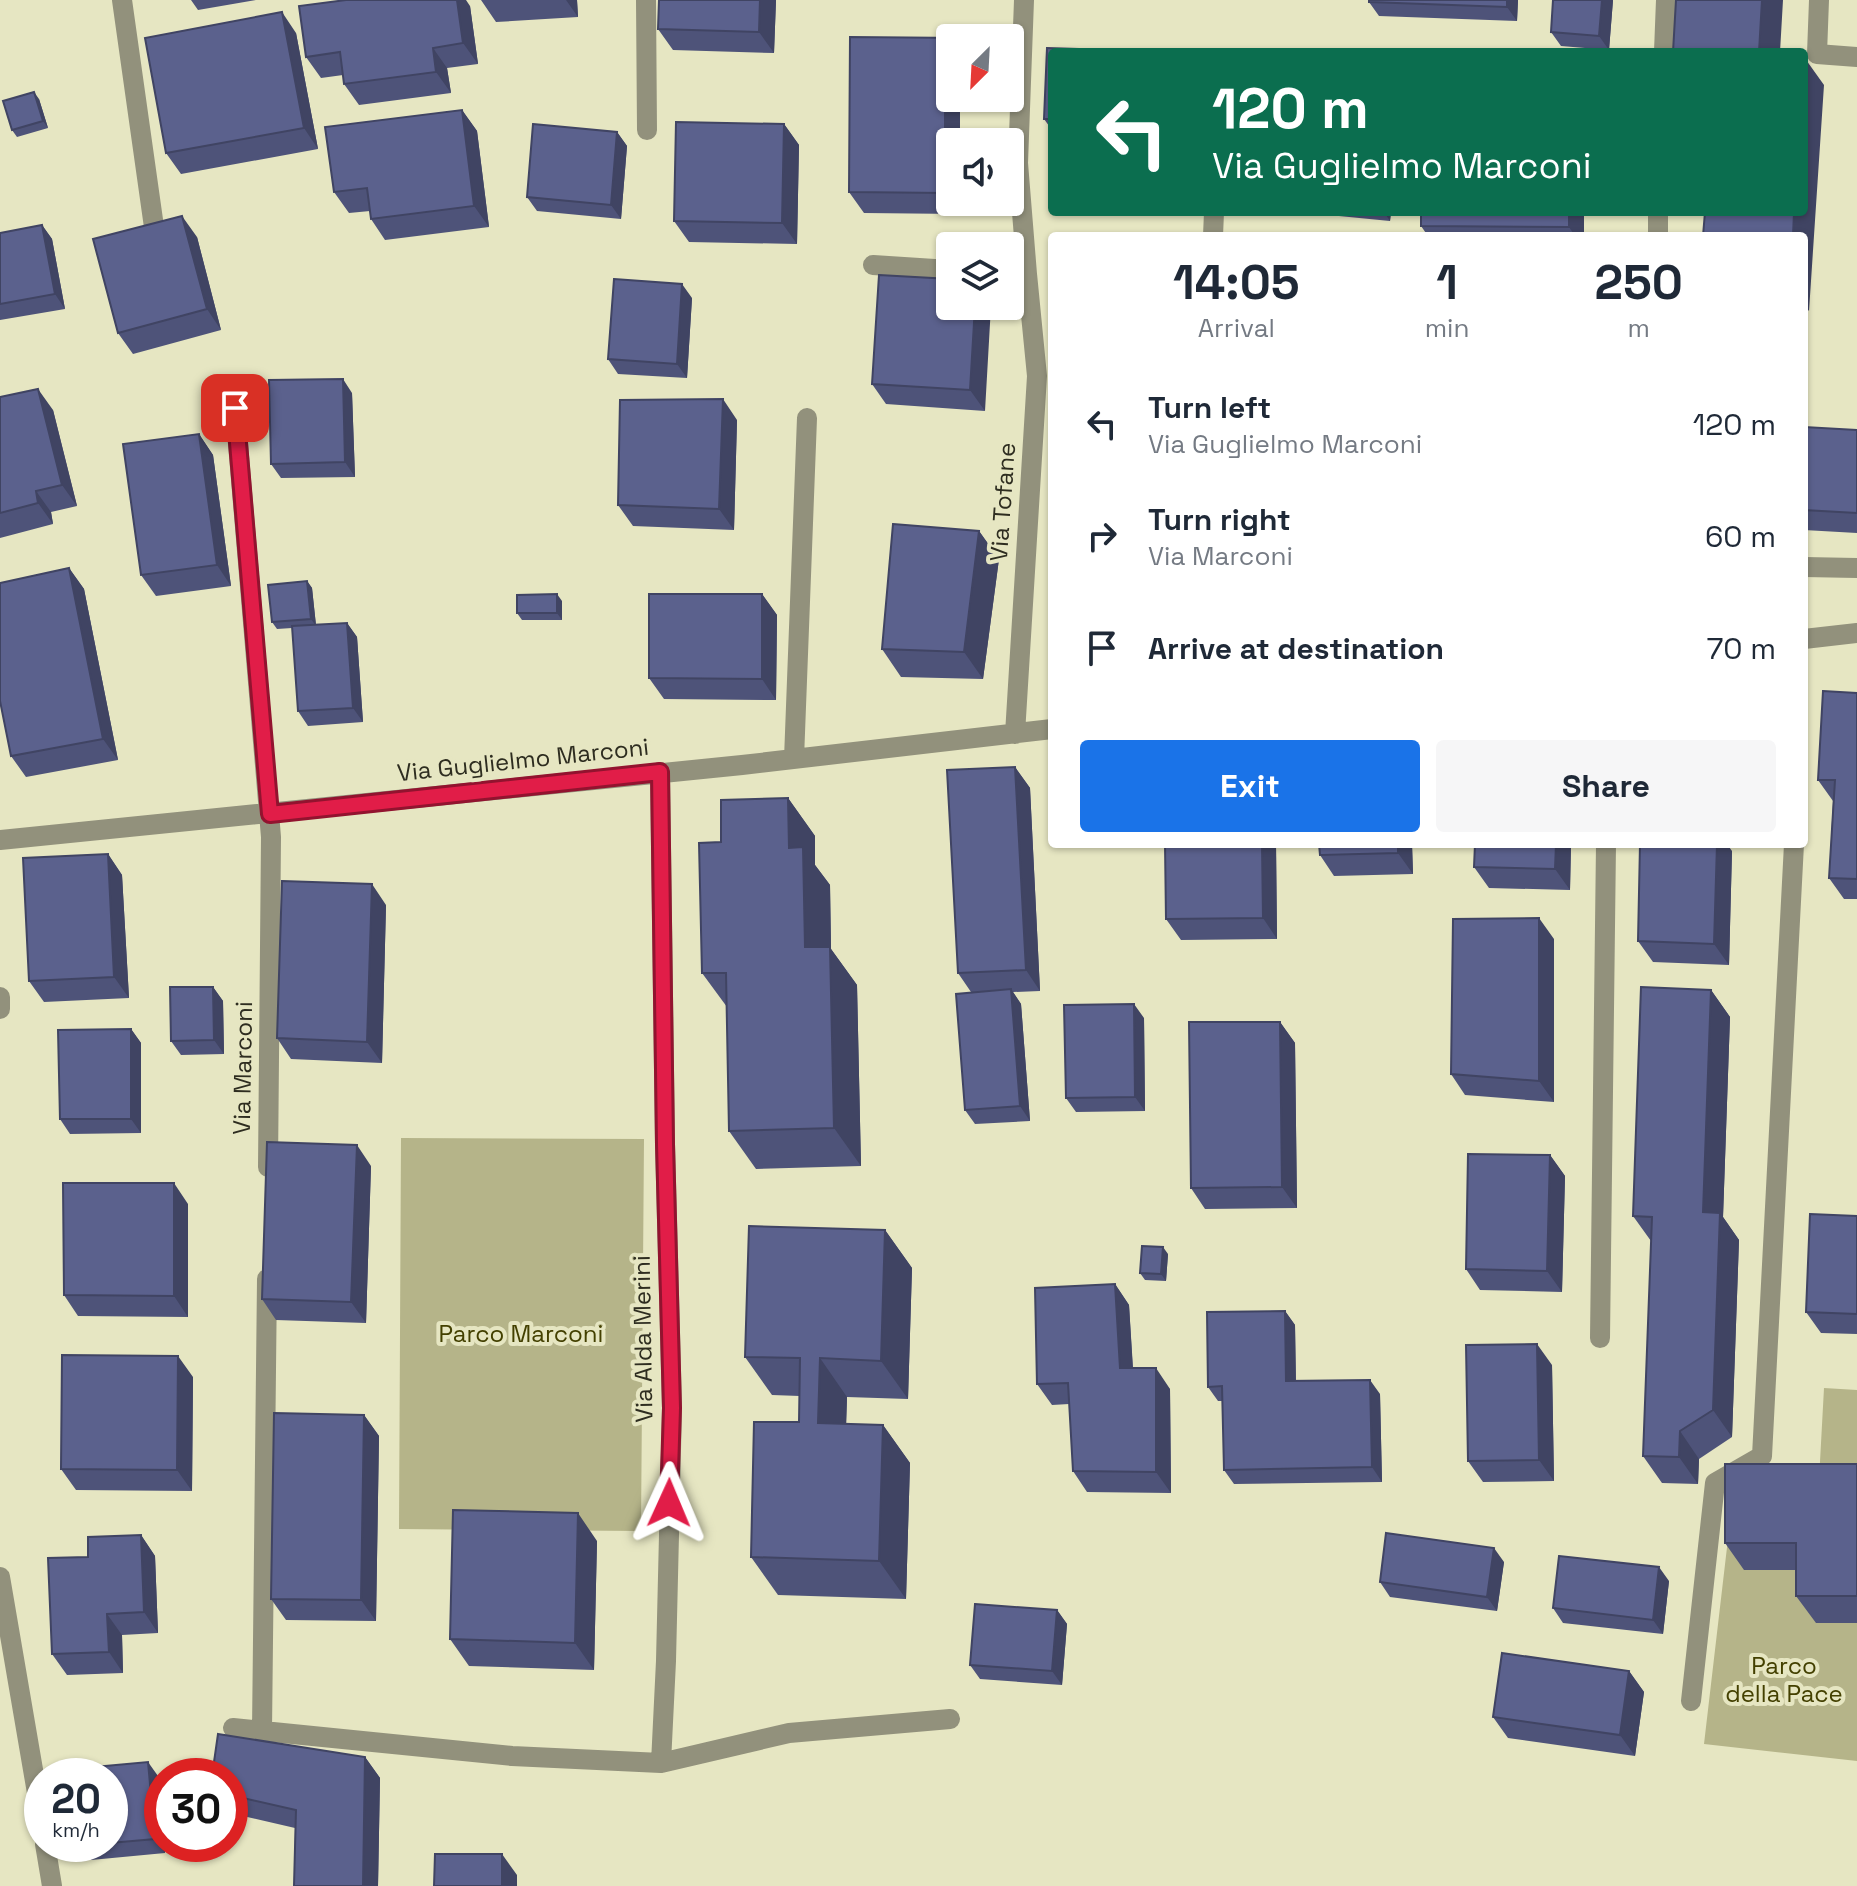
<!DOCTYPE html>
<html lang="en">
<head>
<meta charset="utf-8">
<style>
  :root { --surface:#fff; --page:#f6f6f7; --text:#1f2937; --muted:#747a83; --accent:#1a73e8 }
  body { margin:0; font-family:"Space Grotesk",sans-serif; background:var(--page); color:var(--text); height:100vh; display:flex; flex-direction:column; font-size:30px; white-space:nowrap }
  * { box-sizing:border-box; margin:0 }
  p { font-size:26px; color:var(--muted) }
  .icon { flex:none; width:44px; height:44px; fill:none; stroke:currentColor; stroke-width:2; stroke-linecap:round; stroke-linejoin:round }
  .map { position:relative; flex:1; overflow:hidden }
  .details { position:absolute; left:1048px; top:232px; width:760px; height:616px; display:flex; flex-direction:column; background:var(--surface); border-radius:8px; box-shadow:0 2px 6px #0004 }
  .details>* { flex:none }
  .guide { position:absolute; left:1048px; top:48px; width:760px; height:168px; border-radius:8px; box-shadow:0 2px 6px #0004; background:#0b6e4f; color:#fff; overflow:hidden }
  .needle { width:52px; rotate:204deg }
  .buttons { position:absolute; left:936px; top:24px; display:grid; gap:16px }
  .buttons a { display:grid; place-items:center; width:88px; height:88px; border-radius:8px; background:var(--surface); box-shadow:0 2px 6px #0004; font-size:40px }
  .speed { position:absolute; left:24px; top:1758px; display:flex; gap:16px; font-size:40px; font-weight:700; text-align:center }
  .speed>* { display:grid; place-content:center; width:104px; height:104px; border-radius:50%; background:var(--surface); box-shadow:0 2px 6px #0004; line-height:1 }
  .speed small { font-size:20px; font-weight:400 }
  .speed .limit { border:12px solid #d22; background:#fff; color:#111 }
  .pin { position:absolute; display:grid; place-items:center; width:68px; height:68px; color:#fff; margin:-34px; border-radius:16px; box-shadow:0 4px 12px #0006 }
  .me { position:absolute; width:88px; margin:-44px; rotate:1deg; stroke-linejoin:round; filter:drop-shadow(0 0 6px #0008) }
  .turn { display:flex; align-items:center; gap:28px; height:168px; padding:0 32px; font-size:36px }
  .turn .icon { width:104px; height:104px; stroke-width:2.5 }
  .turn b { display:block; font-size:56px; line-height:68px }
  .eta { display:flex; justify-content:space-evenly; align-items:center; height:136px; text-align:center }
  .eta b { font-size:48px; font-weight:700; line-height:56px }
  .cta { display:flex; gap:16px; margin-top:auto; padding:16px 32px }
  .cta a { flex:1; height:92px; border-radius:8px; background:var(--accent); color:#fff; font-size:32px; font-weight:700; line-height:92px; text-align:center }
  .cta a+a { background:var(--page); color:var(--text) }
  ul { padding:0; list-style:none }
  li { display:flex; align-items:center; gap:24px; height:112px; padding:0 32px }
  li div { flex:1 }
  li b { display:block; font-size:30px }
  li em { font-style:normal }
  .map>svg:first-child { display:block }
  .green { fill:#b5b489 }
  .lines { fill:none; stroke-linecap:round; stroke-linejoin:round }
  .minor { stroke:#92917c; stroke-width:20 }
  .wall { fill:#4e5379 }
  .shaded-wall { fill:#404463 }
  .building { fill:#5b618d; stroke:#404463; stroke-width:2 }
  .route-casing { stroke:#92132f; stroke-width:20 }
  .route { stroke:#e11d48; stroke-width:14 }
  .labels { text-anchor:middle; stroke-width:8; stroke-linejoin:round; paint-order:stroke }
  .street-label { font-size:24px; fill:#2e2d20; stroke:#e6e6c2 }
  .park-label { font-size:24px; fill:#434000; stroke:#e6e6c2 }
</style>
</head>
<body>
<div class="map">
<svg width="1857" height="1886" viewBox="0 0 1857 1886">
  <rect width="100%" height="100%" fill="#e6e6c2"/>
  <path class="green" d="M401,1138L644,1139L641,1531L399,1529Z
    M1824,1388L1857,1390V1761L1704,1744L1735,1479L1819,1480Z"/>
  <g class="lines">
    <path class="minor" d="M122,0L154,227
      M646,0L647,130
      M1024,0L1018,163L1027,274
      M1819,0L1817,54L1857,57
      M1664,52L1666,0
      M1213,236L1214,212
      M1658,236V212
      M873,265L950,270
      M1010,273L1027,274L1037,376L1015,734
      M235,408L271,837L268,1167
      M1804,567L1857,568
      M1804,639L1857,633
      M794,759L807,418
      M0,840L742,765L1052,729
      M0,997V1009
      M1600,1338L1606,844
      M0,1577L42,1822
      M1691,1701L1715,1483L1762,1456L1794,844
      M233,1728L512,1756L661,1763L666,1661L672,1408L665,1144L660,772
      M262,1731L267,1279
      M661,1763L789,1733L950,1719
      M45,1844L52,1886"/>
  </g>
  <path class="wall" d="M191,0H256L198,10Z
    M481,0H577L578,17L496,22Z
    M776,0L774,53L673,50L658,29Z
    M1518,0L1517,21L1379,16L1369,2Z
    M1613,0L1609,50L1561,46L1551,32Z
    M470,6L478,64L447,68L451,93L359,105L344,84L343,75L321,78L306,57Z
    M296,33L318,149L181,174L166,153Z
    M950,38V98H978V110L960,109L950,142V202H960V214L864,213L849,192Z
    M1052,52V130L1044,119Z
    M39,99L48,128L17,137L12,130Z
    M462,110L477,131L489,227L385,240L371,219L370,211L349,213L334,192Z
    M784,124L799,145L797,244L689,242L674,221Z
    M617,132L627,146L621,219L537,211L527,197Z
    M1298,212H1391L1390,221Z
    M1421,212H1584V236H1428L1421,226Z
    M42,225L52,239L65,309L0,320V233Z
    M197,237L221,330L133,354L118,333Z
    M950,279L985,411L886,404L872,384Z
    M692,298L687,378L618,374L608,359Z
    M352,393L355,477L281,478L271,464Z
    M0,397L53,410L77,506L51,512L53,524L0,538Z
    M737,420L734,530L633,526L618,505Z
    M1804,427L1857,430V533L1804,530Z
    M199,434L213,455L231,586L156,596L141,575Z
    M979,531L999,559L983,679L901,677L882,649Z
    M69,568L84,589L118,760L26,777L11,756Z
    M307,581L312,588L316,625L347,623L357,637L363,722L308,726L298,711L292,628L277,629L272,622Z
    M762,594L777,615L776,700L664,699L649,678Z
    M562,601V620H522L517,613Z
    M1857,693V899H1844L1829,878L1833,801L1818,780Z
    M1015,767L1030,788L1040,991L1013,992L1021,1004L1030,1121L975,1124L965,1110L971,992L958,973Z
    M788,798L815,836V865L830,885L831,949L857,985L861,1166L756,1169L729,1131L727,1007L702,973L721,842Z
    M1276,844L1277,939L1181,940L1166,919Z
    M1319,844H1412L1413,874L1334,876L1320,855Z
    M1475,844H1571L1570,890L1489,888L1474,867Z
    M1732,851L1729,965L1653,962L1638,941Z
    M108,854L122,875L129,998L44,1002L29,981Z
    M386,905L382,1063L291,1059L277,1038Z
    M1554,939V1102L1465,1095L1451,1074Z
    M213,987L223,1001L224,1054L181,1055L171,1041Z
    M1711,990L1730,1017L1723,1217L1739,1240L1732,1437L1699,1459L1698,1484L1662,1483L1643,1456L1651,1241L1633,1216Z
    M1144,1018L1145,1111L1076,1112L1066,1098Z
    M1280,1022L1295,1043L1297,1208L1205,1209L1191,1188Z
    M131,1029L141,1043V1133L70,1134L60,1119Z
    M1550,1155L1565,1176L1562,1292L1480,1290L1466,1269Z
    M371,1166L366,1323L276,1320L262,1299Z
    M188,1204V1317L78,1316L64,1295Z
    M1857,1216V1334L1821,1333L1806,1312Z
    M885,1230L912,1268L908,1399L847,1397L846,1424L883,1425L910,1463L906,1599L778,1595L751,1557L799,1422L800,1396L772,1395L745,1357Z
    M1168,1254L1166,1281L1145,1280L1140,1273Z
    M1115,1284L1129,1305L1133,1368L1170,1389L1171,1493L1087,1492L1073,1471L1069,1404L1052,1405L1037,1384Z
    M1285,1311L1295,1325L1296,1381L1380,1394L1382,1482L1234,1484L1224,1470L1223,1401H1218L1208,1387Z
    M1552,1365L1554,1481L1483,1482L1468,1461Z
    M193,1377L192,1491L76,1490L61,1469Z
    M364,1415L379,1436L376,1621L286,1620L271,1599Z
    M1857,1464V1623H1816L1796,1596V1570H1744L1725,1543Z
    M141,1535L155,1556L158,1633L122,1635L123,1673L67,1675L52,1654L88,1557Z
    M597,1541L594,1670L469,1666L450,1639Z
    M1504,1562L1497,1611L1390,1597L1380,1582Z
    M1669,1581L1663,1634L1563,1623L1553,1608Z
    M1057,1610L1067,1624L1062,1685L980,1679L970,1665Z
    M1629,1671L1644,1692L1635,1756L1508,1738L1493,1717Z
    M365,1757L380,1778L378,1886H294L295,1828L230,1813V1776Z
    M110,1776H158L165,1853L91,1860L81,1844H110Z"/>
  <path class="shaded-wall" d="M457,0H466L470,6L478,64L463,43Z
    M566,0H577L578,17Z
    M760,0H776L774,53L759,32Z
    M1507,0H1518L1517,21L1507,7Z
    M1602,0H1613L1609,50L1599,36Z
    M1762,0H1783L1780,52H1759Z
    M282,12L296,33L318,149L304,128Z
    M433,48L447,68L451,93L436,72Z
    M1804,57L1824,85L1809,311L1804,305V236H1793L1794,212H1804Z
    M945,88L950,95V98H952L960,109V142H950V200L945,193Z
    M34,92L39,99L48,128L43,121Z
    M970,98H978V110Z
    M462,110L477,131L489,227L474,206Z
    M784,124L799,145L797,244L782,223Z
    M617,132L627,146L621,219L611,205Z
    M952,202H960V214Z
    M1384,212H1391L1390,221Z
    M1569,212H1584V236H1575L1569,227Z
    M182,216L197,237L221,330L207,309Z
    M42,225L52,239L65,309L55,294Z
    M682,284L692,298L687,378L677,364Z
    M975,306H991L985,411L970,390Z
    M343,379L352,393L355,477L345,462Z
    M38,389L53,410L77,506L62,485Z
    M723,399L737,420L734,530L719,509Z
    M199,434L213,455L231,586L217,565Z
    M36,491L51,512L53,524L38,503Z
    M979,531L999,559L983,679L964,652Z
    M69,568L84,589L118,760L103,739Z
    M307,581L312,588L316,626L311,619Z
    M557,594L562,601V620L557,613Z
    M762,594L777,615L776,700L762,679Z
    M347,623L357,637L363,722L353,708Z
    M1015,767L1030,788L1040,991L1026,970Z
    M788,798L815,836V865L830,885L831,949L857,985L861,1166L834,1128L789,848Z
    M1262,844H1276L1277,939L1263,918Z
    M1398,844H1412L1413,874L1398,853Z
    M1556,844H1571L1570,890L1555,869Z
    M1717,844H1727L1732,851L1729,965L1714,944Z
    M108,854L122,875L129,998L114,977Z
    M372,884L386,905L382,1063L367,1042Z
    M1539,918L1554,939V1102L1539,1081Z
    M213,987L223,1001L224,1054L214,1040Z
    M1011,989L1021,1004L1030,1121L1020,1106Z
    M1711,990L1730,1017L1723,1217L1739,1240L1732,1437L1713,1410L1703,1212Z
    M1134,1004L1144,1018L1145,1111L1135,1097Z
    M1280,1022L1295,1043L1297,1208L1282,1187Z
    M131,1029L141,1043V1133L131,1119Z
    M357,1145L371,1166L366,1323L351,1302Z
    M1550,1155L1565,1176L1562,1292L1547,1271Z
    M174,1183L188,1204V1317L174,1296Z
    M885,1230L912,1268L908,1399L881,1361Z
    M1163,1247L1168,1254L1166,1281L1161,1274Z
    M1115,1284L1129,1305L1134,1389L1120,1368Z
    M1285,1311L1295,1325L1296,1396L1286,1381Z
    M1537,1344L1552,1365L1554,1481L1539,1460Z
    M178,1356L193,1377L192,1491L177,1470Z
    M820,1358L847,1397L845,1462L818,1423Z
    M1156,1368L1170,1389L1171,1493L1156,1472Z
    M1370,1380L1380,1394L1382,1482L1372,1467Z
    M364,1415L379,1436L376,1621L361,1600Z
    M883,1425L910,1463L906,1599L879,1561Z
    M1680,1431L1699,1459L1698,1484L1679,1457Z
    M578,1513L597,1541L594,1670L575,1643Z
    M141,1535L155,1556L158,1633L144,1612Z
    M1494,1548L1504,1562L1497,1611L1487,1597Z
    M1659,1567L1669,1581L1663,1634L1653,1620Z
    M1057,1610L1067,1624L1062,1685L1052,1671Z
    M107,1614L122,1635L123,1673L109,1652Z
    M1629,1671L1644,1692L1635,1756L1620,1735Z
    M365,1757L380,1778L378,1886H363Z
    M148,1762L158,1776L162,1817V1844H164L165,1853L155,1839Z
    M502,1854L517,1875V1886H502Z"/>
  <path class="building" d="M346,0H457L463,43L433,48L436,72L344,84L340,52L306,57L299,6Z
    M659,0H760L759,32L658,29Z
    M1369,0H1507V7L1369,2Z
    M1553,0H1602L1599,36L1551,32Z
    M1676,0H1762L1759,52H1673Z
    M282,12L304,128L166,153L145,38Z
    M850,37L964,38H950V89L945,88V193L849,192Z
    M1047,48L1110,50V52H1052V119H1044Z
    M34,92L43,121L12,130L3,101Z
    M462,110L474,206L371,219L367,188L334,192L325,127Z
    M676,122L784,124L782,223L674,221Z
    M533,124L617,132L611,205L527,197Z
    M1421,212H1569V227L1421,226Z
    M1705,212H1794L1793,236H1703Z
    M182,216L207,309L118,333L93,239Z
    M42,225L55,294L0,304V233Z
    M879,275L950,279V306H975L970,390L872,384Z
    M614,279L682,284L677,364L608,359Z
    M343,379L345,462L271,464L269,380Z
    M38,389L62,485L36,491L38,503L0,513V397Z
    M723,399L719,509L618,505L620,400Z
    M1804,427L1857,430V513L1804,510Z
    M199,434L217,565L141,575L123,444Z
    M893,524L979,531L964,652L882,649Z
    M69,568L103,739L11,756L0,701V583Z
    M307,581L311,619L272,622L268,585Z
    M557,594V613H517V595Z
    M649,594H762V679L649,678Z
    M347,623L353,708L298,711L292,626Z
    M1823,691L1857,693V879L1829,878L1835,780H1818Z
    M1015,767L1026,970L958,973L947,770Z
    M788,798L789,848L803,847L805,947H830L834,1128L729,1131L726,973H702L699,843L721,842V800Z
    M1165,844H1262L1263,918L1166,919Z
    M1319,844H1398V853L1320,855Z
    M1475,844H1556L1555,869L1474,867Z
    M1640,844H1717L1714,944L1638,941Z
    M108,854L114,977L29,981L23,858Z
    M282,881L372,884L367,1042L277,1038Z
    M1539,918V1081L1451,1074L1453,919Z
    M170,987H213L214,1040L171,1041Z
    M1641,987L1711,990L1703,1212L1720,1213L1713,1410L1680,1431L1679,1457L1643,1456L1652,1217L1633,1216Z
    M1011,989L1020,1106L965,1110L956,994Z
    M1134,1004L1135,1097L1066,1098L1064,1005Z
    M1189,1022H1280L1282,1187L1191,1188Z
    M131,1029V1119H60L58,1030Z
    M267,1142L357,1145L351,1302L262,1299Z
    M1468,1154L1550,1155L1547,1271L1466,1269Z
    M63,1183H174V1296L64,1295Z
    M1810,1214L1857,1216V1314L1806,1312Z
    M749,1226L885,1230L881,1361L820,1358L818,1423L883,1425L879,1561L751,1557L754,1422H799L800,1358L745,1357Z
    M1142,1246L1163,1247L1161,1274L1140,1273Z
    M1115,1284L1120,1368H1156V1472L1073,1471L1068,1383L1037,1384L1035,1288Z
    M1285,1311L1286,1381L1370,1380L1372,1467L1224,1470L1222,1386L1208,1387L1207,1312Z
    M1537,1344L1539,1460L1468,1461L1466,1345Z
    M62,1355L178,1356L177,1470L61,1469Z
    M274,1413L364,1415L361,1600L271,1599Z
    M1725,1464H1857V1596H1796V1543H1725Z
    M453,1510L578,1513L575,1643L450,1639Z
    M1386,1533L1494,1548L1487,1597L1380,1582Z
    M141,1535L144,1612L107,1614L109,1652L52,1654L48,1558L88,1557V1537Z
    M1559,1556L1659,1567L1653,1620L1553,1608Z
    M975,1604L1057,1610L1052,1671L970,1665Z
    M1502,1653L1629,1671L1620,1735L1493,1717Z
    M218,1734L365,1757L363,1886H294L296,1810L230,1795V1776H212Z
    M148,1762L155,1839L110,1843V1776H74L73,1769Z
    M435,1854H502V1886H434Z"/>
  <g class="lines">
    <defs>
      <path id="route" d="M235,408L270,814L660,772L665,1144L672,1408L669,1503"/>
    </defs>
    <use href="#route" class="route-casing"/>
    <use href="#route" class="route"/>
  </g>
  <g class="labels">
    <g class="street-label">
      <text transform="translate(1003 502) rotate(-86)" y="8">Via Tofane</text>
      <text transform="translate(523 760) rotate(-6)" y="8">Via Guglielmo Marconi</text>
      <text transform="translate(243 1068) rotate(-89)" y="8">Via Marconi</text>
      <text transform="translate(643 1339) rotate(-91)" y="8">Via Alda Merini</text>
    </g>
    <g class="park-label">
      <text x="521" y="1342">Parco Marconi</text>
      <text x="1784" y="1674">Parco<tspan x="1784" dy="28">della Pace</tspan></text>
    </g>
  </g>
</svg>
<div class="buttons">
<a><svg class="needle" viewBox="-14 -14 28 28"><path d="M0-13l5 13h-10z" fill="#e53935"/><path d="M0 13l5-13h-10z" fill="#747a83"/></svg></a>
<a><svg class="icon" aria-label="sound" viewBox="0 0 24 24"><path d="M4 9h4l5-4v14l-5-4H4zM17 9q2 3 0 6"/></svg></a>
<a><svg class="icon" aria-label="layers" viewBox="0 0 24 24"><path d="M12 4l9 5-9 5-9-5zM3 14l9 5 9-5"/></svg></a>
</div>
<div class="speed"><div>20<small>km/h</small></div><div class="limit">30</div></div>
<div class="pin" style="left:235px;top:408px;background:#d93025"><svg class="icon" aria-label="arrive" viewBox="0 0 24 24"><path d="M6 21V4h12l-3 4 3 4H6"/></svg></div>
<svg class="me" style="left:669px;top:1503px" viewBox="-20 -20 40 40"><path d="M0-17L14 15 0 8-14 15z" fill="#e11d48" stroke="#fff" stroke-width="4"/></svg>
<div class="guide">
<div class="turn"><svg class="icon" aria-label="left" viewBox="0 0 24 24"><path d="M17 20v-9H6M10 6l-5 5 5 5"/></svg><div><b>120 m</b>Via Guglielmo Marconi</div></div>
</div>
<section class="details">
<div class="eta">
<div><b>14:05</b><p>Arrival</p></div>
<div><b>1</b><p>min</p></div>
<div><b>250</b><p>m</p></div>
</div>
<ul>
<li><svg class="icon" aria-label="left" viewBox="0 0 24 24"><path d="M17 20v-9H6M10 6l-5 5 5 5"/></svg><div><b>Turn left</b><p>Via Guglielmo Marconi</p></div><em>120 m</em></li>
<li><svg class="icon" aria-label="right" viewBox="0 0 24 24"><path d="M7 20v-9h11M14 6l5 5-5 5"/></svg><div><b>Turn right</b><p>Via Marconi</p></div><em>60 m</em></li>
<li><svg class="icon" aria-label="arrive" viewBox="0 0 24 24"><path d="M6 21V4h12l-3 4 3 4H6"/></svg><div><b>Arrive at destination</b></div><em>70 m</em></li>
</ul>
<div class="cta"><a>Exit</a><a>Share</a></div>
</section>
</div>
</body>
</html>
